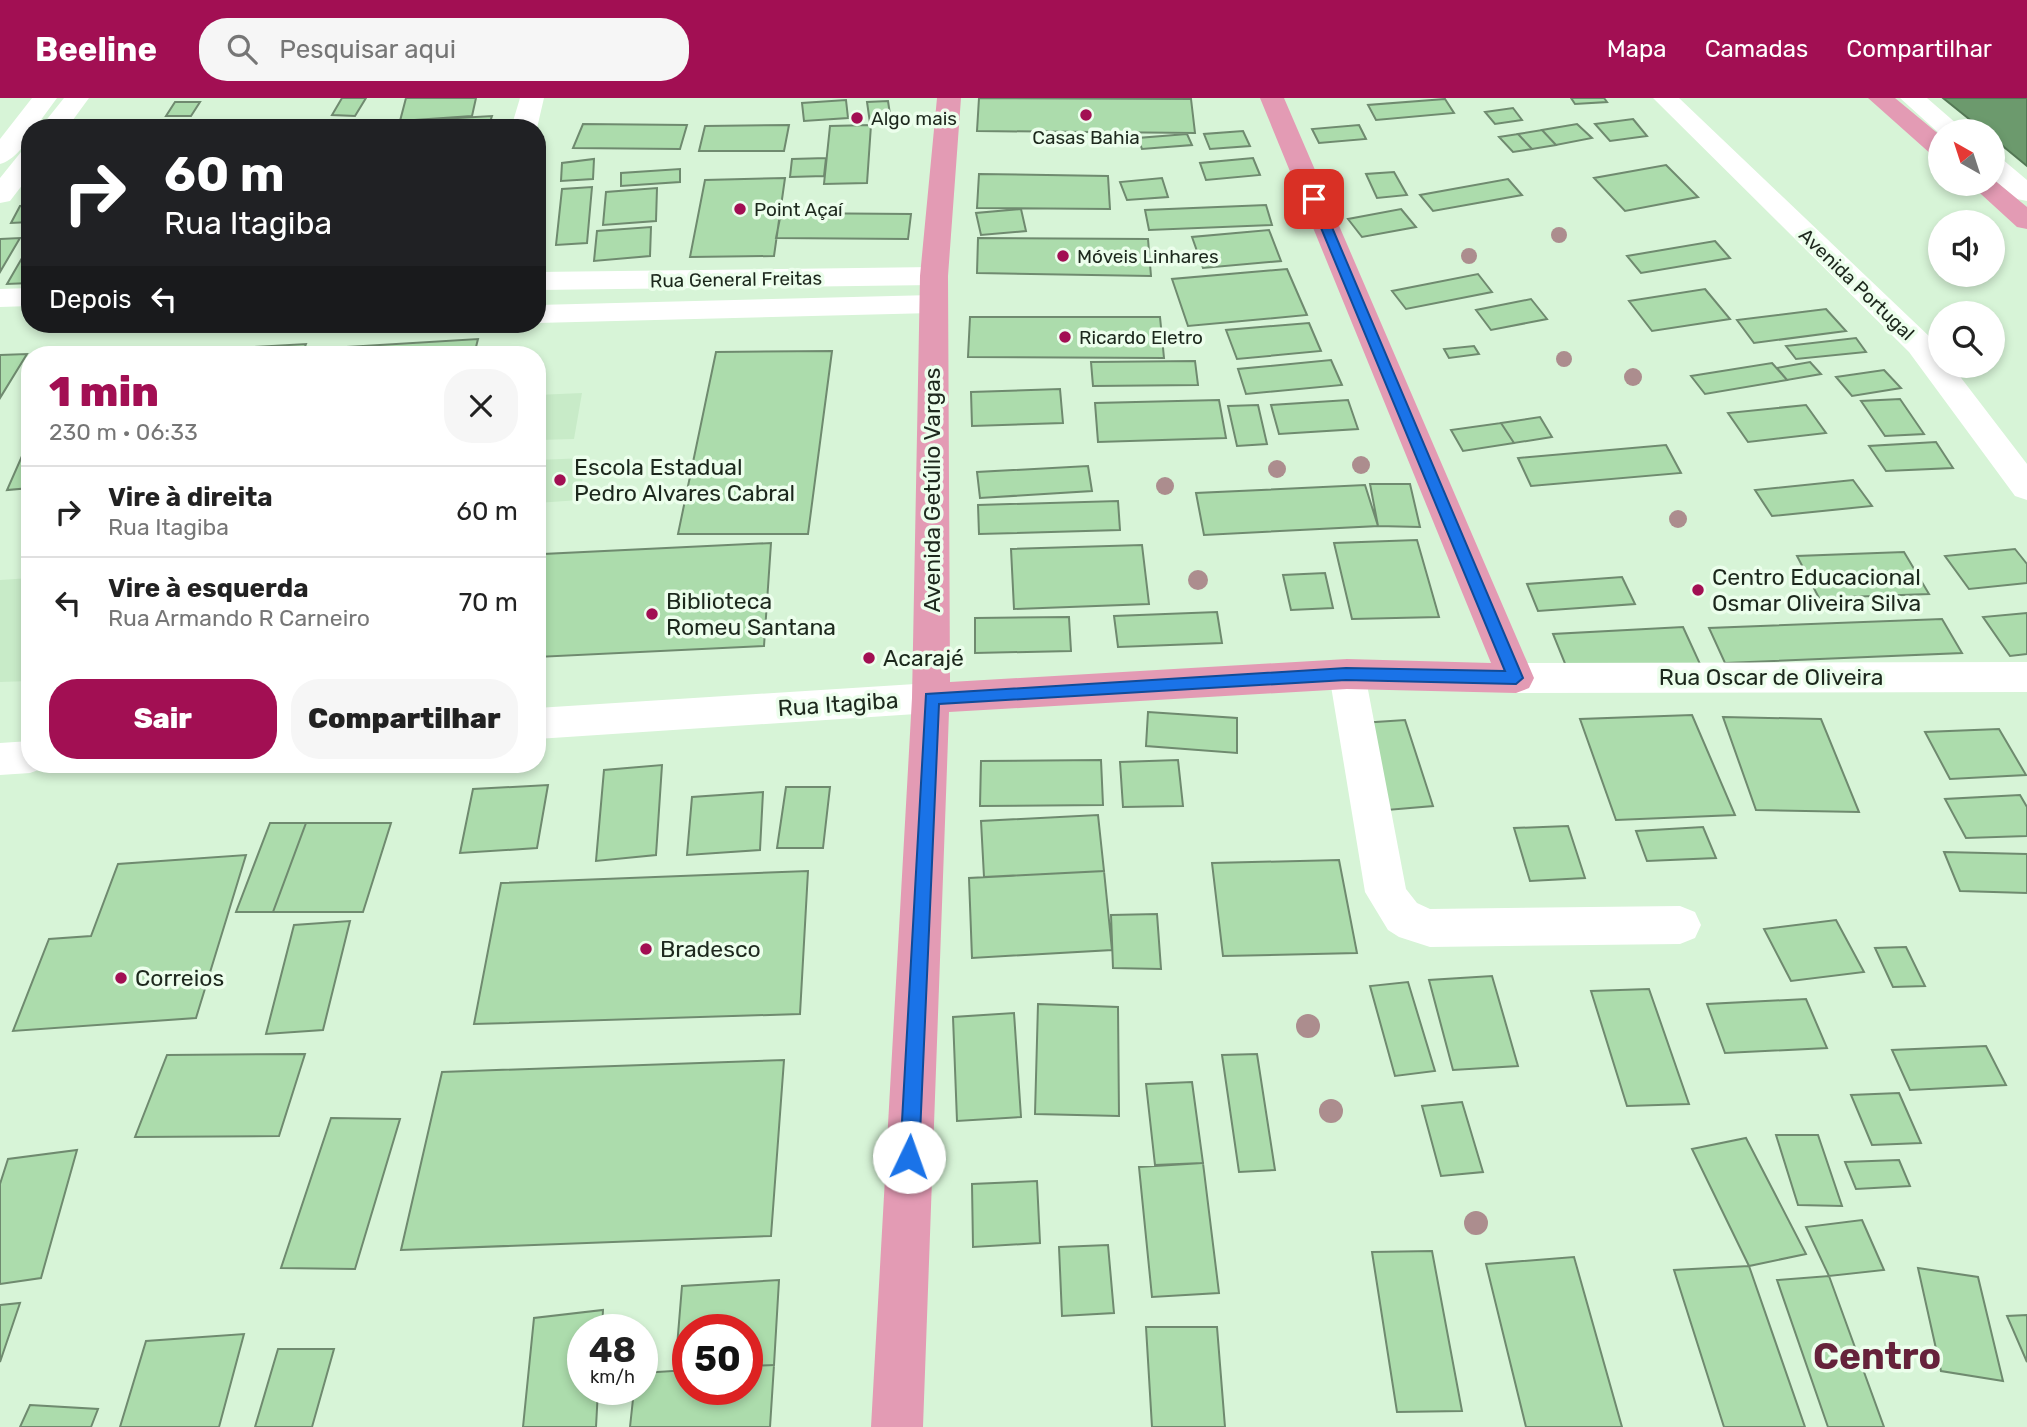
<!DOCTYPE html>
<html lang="pt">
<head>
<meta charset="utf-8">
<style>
  :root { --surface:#fff; --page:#f6f6f6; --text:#222; --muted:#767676; --line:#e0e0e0; --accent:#a20f53 }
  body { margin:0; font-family:Rubik,sans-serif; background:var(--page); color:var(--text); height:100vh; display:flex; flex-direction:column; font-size:26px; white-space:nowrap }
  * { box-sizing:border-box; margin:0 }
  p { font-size:23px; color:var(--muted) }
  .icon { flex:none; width:38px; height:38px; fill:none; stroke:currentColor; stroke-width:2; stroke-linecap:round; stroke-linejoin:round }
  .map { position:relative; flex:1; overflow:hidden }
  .side { position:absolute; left:21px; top:248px; width:525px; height:427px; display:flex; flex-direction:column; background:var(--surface); border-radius:28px; box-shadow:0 4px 10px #0003 }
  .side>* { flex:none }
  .hud { position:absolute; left:21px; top:21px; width:525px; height:214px; border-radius:28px; box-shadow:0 4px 10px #0003; background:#202124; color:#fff; overflow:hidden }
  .needle { width:46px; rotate:321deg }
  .buttons { position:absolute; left:1928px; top:21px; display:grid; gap:14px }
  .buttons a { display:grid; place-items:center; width:77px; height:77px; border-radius:50%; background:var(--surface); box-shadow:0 4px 10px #0003; font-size:35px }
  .speed { position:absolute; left:567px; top:1216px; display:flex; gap:14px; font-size:35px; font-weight:700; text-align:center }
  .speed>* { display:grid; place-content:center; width:91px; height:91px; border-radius:50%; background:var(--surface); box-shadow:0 4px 10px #0003; line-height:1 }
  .speed small { font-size:18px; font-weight:400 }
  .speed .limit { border:10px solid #d22; background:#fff; color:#111 }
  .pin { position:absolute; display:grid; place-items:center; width:60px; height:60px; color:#fff; margin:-30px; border-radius:14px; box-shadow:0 4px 10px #0006 }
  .me { position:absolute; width:77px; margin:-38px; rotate:3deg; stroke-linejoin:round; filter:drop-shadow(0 0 5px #0008) }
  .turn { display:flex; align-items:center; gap:24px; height:147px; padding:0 28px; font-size:32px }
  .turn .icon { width:91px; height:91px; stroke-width:2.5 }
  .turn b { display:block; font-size:49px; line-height:60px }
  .then { display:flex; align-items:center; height:66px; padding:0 28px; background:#0003; gap:14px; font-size:26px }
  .round { display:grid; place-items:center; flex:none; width:74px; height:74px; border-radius:28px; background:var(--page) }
  .head { display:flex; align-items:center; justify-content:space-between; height:119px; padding:0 28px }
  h1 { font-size:42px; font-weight:800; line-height:52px; color:var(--accent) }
  .action { display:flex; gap:14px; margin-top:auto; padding:14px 28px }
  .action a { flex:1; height:80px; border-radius:28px; background:var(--accent); color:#fff; font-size:28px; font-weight:800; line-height:80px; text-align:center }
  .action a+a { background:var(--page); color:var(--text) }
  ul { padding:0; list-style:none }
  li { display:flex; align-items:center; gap:21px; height:91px; padding:0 28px; border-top:2px solid var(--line) }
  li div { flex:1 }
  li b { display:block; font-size:26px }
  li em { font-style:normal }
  header { display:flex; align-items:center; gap:42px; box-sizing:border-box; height:98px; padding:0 35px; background:var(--accent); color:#fff }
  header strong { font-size:33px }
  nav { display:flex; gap:38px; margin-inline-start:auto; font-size:24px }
  .search { width:490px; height:63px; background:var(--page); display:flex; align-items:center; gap:18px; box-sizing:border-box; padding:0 24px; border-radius:28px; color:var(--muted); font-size:26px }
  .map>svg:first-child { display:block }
  .built { fill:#c8ebc8 }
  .water { fill:#6c9a6d; stroke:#547855; stroke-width:2 }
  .building { fill:#acdcac; stroke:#6f8a6f; stroke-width:2 }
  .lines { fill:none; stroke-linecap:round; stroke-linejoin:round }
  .minor { fill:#fff; fill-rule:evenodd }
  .major { fill:#e39bb4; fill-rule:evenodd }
  .tree { fill:#ac8d8e }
  .route { fill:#1a73e8; stroke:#114b97; stroke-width:2 }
  .poi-dot { fill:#a20f53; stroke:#ecfeec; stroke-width:2.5 }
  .labels { text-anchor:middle; stroke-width:7; stroke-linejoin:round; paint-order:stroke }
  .far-poi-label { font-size:19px; fill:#1d281d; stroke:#ecfeec; text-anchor:start }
  .far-street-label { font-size:19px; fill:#1d281d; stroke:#ecfeec }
  .poi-label { font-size:23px; fill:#1d281d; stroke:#ecfeec; text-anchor:start }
  .street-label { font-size:23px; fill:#1d281d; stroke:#ecfeec }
  .near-district-label { font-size:37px; font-weight:bold; fill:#66233b; stroke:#ecfeec }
</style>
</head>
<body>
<header>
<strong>Beeline</strong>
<div class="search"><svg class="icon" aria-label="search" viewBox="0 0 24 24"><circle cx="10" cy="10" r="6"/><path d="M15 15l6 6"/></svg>Pesquisar aqui</div>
<nav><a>Mapa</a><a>Camadas</a><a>Compartilhar</a></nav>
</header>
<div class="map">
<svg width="2027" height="1329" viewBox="0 0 2027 1329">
  <rect width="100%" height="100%" fill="#d7f4d7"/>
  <path class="built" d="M582,295L574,341L537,342V297Z
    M586,360L579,402L537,405V362Z
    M30,480V583L0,584V482Z"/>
  <path class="water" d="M1943,0H2027V68L1993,40V33H1984Z"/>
  <path class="building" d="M342,0H366L355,18L332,17Z
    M406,0H476L472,18L400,23Z
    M979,0L1191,1L1195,35L977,33Z
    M1571,0H1604L1607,4L1575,6Z
    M1445,1L1454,15L1376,22L1368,7Z
    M846,2L848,20L804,23L802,5Z
    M888,3L891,23L870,25L867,4Z
    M175,4H200L191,18H166Z
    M1513,10L1522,22L1495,26L1485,14Z
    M492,18L488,30H438L441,21Z
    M1633,21L1647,38L1610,43L1595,26Z
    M583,26L687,27L680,51L573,50Z
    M1577,26L1592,40L1556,47L1542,32Z
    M789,27L784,53H699L705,28Z
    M871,27L867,85L824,86L830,28Z
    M1359,27L1366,41L1319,45L1312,31Z
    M1542,32L1556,47L1532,51L1518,36Z
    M1243,33L1250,48L1210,51L1204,36Z
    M1187,36L1192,47L1142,51L1138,40Z
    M1518,36L1532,51L1513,54L1499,39Z
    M826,60L824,78L790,79L792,61Z
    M1253,60L1260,77L1206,82L1200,65Z
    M594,61L593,81L561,83L562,65Z
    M1666,67L1698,99L1625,113L1594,80Z
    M680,71V84L621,88V75Z
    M1394,74L1407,97L1377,100L1366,76Z
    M979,76L1108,78L1110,111L977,110Z
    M785,80L774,158L690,159L705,82Z
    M1162,80L1168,99L1127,102L1120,84Z
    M1508,81L1522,97L1433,113L1420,97Z
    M592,89L587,145L556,147L562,91Z
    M657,90L656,123L603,127L606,94Z
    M30,107V124L11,125L20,108Z
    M1266,107L1272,127L1149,132L1145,112Z
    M1021,111L1026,133L981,137L976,115Z
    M1401,111L1416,129L1362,139L1348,121Z
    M781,115L911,116L908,141L776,140Z
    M651,129L650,158L594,163L597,133Z
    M1269,132L1281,163L1203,170L1192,139Z
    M20,140L0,174V141Z
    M978,140L1148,141L1151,178L977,175Z
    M1715,143L1730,160L1641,175L1627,158Z
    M29,148L30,185L7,186Z
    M1287,171L1307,217L1188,228L1172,181Z
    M1478,176L1492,194L1406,211L1392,193Z
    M1705,191L1730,221L1652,233L1629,203Z
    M1531,201L1547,221L1491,232L1476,212Z
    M1826,211L1846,233L1754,245L1737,222Z
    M970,219H1160L1164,260L968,259Z
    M1309,225L1321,253L1237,261L1226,232Z
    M1856,240L1866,254L1796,261L1786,248Z
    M478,241L474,257H312L314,251Z
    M306,246L302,257H204L206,252Z
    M1474,248L1479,256L1449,260L1444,251Z
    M832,253L808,436H678L716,254Z
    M27,256L0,300V257Z
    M1331,262L1342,287L1246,296L1238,271Z
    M1195,263L1198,287L1093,288L1091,264Z
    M1810,264L1821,276L1787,282L1777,270Z
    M1772,265L1787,282L1705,296L1691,278Z
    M1884,272L1901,290L1852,298L1836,279Z
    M1060,291L1063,325L972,328L971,294Z
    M1900,301L1924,336L1885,338L1861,303Z
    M1219,302L1226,340L1098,344L1095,305Z
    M1348,302L1358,331L1279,336L1271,307Z
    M1258,307L1267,346L1237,348L1228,308Z
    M1806,307L1826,335L1748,344L1728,315Z
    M1540,319L1552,339L1514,345L1501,325Z
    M1501,325L1514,345L1463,353L1451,332Z
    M30,340V390L7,392Z
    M1936,344L1953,370L1886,373L1869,348Z
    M1666,347L1681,375L1531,388L1518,360Z
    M1088,368L1092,393L980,400L977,374Z
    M1853,382L1872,408L1772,418L1755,392Z
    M1370,386H1410L1420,429L1378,428Z
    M1365,387L1378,428L1204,437L1196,395Z
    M1118,403L1120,432L979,436L978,407Z
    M1417,442L1439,519L1352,521L1334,445Z
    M771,445L764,548L537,559V484L543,456Z
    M1142,447L1149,506L1014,511L1011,451Z
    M2015,451L2027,466V485L1969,491L1945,458Z
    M1904,454L1929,496L1819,500L1797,458Z
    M1325,475L1333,510L1291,512L1283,477Z
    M1622,479L1635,506L1538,513L1527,486Z
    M1217,514L1222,545L1118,549L1114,518Z
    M2027,515V556L2010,558L1983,519Z
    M1069,519L1071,553L975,555V520Z
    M1942,521L1962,555L1725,565L1709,530Z
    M1683,529L1700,566L1568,573L1553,536Z
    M1148,614L1237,620V655L1146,648Z
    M1692,617L1735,717L1616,722L1580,621Z
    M1723,619L1821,621L1859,714L1756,712Z
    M1405,622L1433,708L1387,712L1361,625Z
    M1999,631L2026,677L1950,681L1925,634Z
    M1101,662L1103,707L980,708L981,663Z
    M1178,662L1183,708L1123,709L1120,664Z
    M662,667L656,757L596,763L604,672Z
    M548,687L537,750L460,755L473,691Z
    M786,689H830L823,750H777Z
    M763,694L760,752L687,757L692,699Z
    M2020,697L2027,709V738L1966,740L1945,701Z
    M1098,717L1104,773L984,779L981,723Z
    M270,725H306L273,814H236Z
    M306,725H391L363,814H273Z
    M1568,728L1585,780L1530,783L1514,730Z
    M1703,729L1716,760L1647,763L1636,733Z
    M1944,754L2027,756V795L1960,793Z
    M246,757L196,920L13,933L49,841L91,838L118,766Z
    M1339,762L1357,855L1223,858L1212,765Z
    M808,773L800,916L474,926L501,785Z
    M1104,773L1112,852L972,860L969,780Z
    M1157,816L1161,871L1113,870L1111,817Z
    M1836,822L1864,874L1791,883L1764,831Z
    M350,823L323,932L266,936L294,827Z
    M1906,849L1925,888L1893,889L1875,850Z
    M1492,878L1518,968L1453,972L1429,882Z
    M1408,884L1435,973L1395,978L1370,888Z
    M1649,891L1689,1006L1627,1008L1591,893Z
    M1806,901L1827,950L1725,955L1707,906Z
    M1038,906L1118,909L1119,1018L1035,1016Z
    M1014,915L1021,1019L957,1023L953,919Z
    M1986,948L2006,987L1910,992L1892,952Z
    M305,956L279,1038L135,1039L167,957Z
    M1257,956L1275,1072L1239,1074L1222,957Z
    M784,962L771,1138L401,1152L442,974Z
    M1192,984L1203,1065L1155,1067L1146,986Z
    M1899,995L1921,1045L1872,1047L1851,997Z
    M1462,1004L1483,1074L1441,1078L1422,1008Z
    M331,1020L400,1021L355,1171L281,1170Z
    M1776,1037H1818L1842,1108L1798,1107Z
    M1746,1040L1806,1156L1749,1168L1692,1051Z
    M77,1052L41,1180L0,1186V1086L8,1061Z
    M1899,1062L1910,1088L1856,1091L1845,1064Z
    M1203,1065L1219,1195L1152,1199L1139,1069Z
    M1037,1083L1040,1145L973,1149L972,1086Z
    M1862,1122L1884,1172L1829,1178L1806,1129Z
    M1108,1147L1114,1215L1062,1218L1059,1149Z
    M1432,1153L1462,1313L1397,1314L1372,1154Z
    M1574,1159L1622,1329H1526L1486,1166Z
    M1749,1168L1805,1329H1724L1674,1172Z
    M1918,1170L1978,1179L2003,1283L1941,1273Z
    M1829,1178L1884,1329H1828L1777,1182Z
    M779,1182L774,1267L747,1268V1232H688V1272L675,1273L682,1188Z
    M20,1205L0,1264V1207Z
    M603,1212L602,1232H583V1292H598L596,1329H523L534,1220Z
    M2027,1217V1264L2007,1218Z
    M1146,1229H1217L1225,1329H1152Z
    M244,1236L219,1329H120L146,1243Z
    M278,1251H334L312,1329H255Z
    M774,1267L770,1329H630L634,1292H642V1275L688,1272V1292H747V1268Z
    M30,1307L98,1311L91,1329H20Z"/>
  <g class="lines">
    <path class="minor" d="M32,0H57L35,30H30C30,44 13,63 0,66V41Z
      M64,0H89L67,30H40Z
      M520,0H544L537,30H511Z
      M1653,0H1679L1931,240L1941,253V268H1952L2027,366V402L2015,398L1909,254Z
      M1900,0H1927L1965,33H1941V37Z
      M30,52V77L10,103L0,105V80L21,54Z
      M1993,59L2002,61L2027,82V103L2017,101L1993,81Z
      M934,169L944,172L948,178L944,184L934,187L537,192V174Z
      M30,190V208L0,209V191Z
      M933,197L943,199L948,206L943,213L933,215L537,225V207Z
      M1347,561L1360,566L1365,576L1406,791L1417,805L1430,811L1680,808L1695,814L1701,827L1695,840L1680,846L1430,849L1399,839L1388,832L1365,794L1329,576L1334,566Z
      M2027,564V594L1516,595L1503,590L1498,580L1503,570L1516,565Z
      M931,585L944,589L950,600L944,611L931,615L537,641V610Z
      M30,643V667H45L44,670L30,675L0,677V645Z"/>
    <path class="major" d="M937,0H961L948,178L950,584L1347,561L1491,565L1260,0H1284L1534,580L1529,590L1516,595L1347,591L949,614L923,1329H871L912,600L920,178Z
      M1868,0H1895L1941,38V59L1932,57Z
      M1993,81L2027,109V131L2017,129L1970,86H1993Z"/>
  </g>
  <g class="tree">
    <circle cx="1559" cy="137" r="8"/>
    <circle cx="1469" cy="158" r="8"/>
    <circle cx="1564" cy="261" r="8"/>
    <circle cx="1633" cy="279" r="9"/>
    <circle cx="1361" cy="367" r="9"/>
    <circle cx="1277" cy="371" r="9"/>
    <circle cx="1165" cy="388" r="9"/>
    <circle cx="1678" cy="421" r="9"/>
    <circle cx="1198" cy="482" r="10"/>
    <circle cx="1308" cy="928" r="12"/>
    <circle cx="1331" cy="1013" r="12"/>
    <circle cx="1476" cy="1125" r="12"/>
  </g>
  <path class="route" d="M1314,97L1320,101L1523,580L1516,586L1346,582L939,606L919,1059L916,1066L909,1069L903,1066L900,1059L926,596L1346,570L1505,573L1309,101Z"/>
  <g class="poi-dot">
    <circle cx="1086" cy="17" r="7"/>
    <circle cx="857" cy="20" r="7"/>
    <circle cx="740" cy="111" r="7"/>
    <circle cx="1063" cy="158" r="7"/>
    <circle cx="1065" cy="239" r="7"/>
    <circle cx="560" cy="382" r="7"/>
    <circle cx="1698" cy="492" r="7"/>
    <circle cx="652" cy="516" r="7"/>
    <circle cx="869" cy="560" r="7"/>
    <circle cx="646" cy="851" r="7"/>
    <circle cx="121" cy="880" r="7"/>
  </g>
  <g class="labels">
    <g class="far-poi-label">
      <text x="871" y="27">Algo mais</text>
      <text x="1086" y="46" text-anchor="middle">Casas Bahia</text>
      <text x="754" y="118">Point Açaí</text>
      <text x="1077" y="165">Móveis Linhares</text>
      <text x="1079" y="246">Ricardo Eletro</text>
    </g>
    <g class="far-street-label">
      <text transform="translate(736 181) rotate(-1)" y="7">Rua General Freitas</text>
      <text transform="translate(1857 186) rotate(44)" y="7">Avenida Portugal</text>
    </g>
    <g class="poi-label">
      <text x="574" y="377">Escola Estadual<tspan x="574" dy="26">Pedro Alvares Cabral</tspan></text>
      <text x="1712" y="487">Centro Educacional<tspan x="1712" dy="26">Osmar Oliveira Silva</tspan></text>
      <text x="666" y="511">Biblioteca<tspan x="666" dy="26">Romeu Santana</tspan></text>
      <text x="883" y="568">Acarajé</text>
      <text x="660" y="859">Bradesco</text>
      <text x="135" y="888">Correios</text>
    </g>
    <g class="street-label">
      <text transform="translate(932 392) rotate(-90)" y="8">Avenida Getúlio Vargas</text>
      <text x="1771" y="587">Rua Oscar de Oliveira</text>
      <text transform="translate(838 606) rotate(-4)" y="8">Rua Itagiba</text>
    </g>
    <g class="near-district-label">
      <text x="1877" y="1271">Centro</text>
    </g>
  </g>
</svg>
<div class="buttons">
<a><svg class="needle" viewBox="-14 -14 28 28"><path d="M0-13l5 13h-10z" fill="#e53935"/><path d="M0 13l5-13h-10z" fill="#767676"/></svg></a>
<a><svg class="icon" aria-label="sound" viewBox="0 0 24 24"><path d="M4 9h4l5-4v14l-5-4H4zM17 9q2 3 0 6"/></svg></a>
<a><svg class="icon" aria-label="search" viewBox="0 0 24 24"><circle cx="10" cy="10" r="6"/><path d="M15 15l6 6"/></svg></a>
</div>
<div class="speed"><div>48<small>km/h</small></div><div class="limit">50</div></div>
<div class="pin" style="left:1314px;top:101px;background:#d93025"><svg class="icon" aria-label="arrive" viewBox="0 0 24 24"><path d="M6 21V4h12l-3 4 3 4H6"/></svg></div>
<svg class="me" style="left:909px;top:1059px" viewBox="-20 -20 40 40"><circle r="19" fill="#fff"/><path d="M0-13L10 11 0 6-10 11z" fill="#1a73e8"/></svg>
<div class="hud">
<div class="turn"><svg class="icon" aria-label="right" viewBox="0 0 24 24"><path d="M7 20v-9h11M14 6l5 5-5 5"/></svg><div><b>60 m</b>Rua Itagiba</div></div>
<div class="then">Depois<svg class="icon" aria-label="left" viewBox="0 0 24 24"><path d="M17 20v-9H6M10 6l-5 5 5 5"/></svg></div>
</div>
<section class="side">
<div class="head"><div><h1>1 min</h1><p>230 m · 06:33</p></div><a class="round"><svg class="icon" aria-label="close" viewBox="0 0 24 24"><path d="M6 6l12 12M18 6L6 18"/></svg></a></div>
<ul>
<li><svg class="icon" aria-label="right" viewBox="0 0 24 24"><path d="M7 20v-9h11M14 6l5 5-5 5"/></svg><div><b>Vire à direita</b><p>Rua Itagiba</p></div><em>60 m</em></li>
<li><svg class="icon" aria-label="left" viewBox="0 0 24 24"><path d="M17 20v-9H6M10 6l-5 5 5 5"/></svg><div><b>Vire à esquerda</b><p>Rua Armando R Carneiro</p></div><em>70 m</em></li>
</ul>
<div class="action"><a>Sair</a><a>Compartilhar</a></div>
</section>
</div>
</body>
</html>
